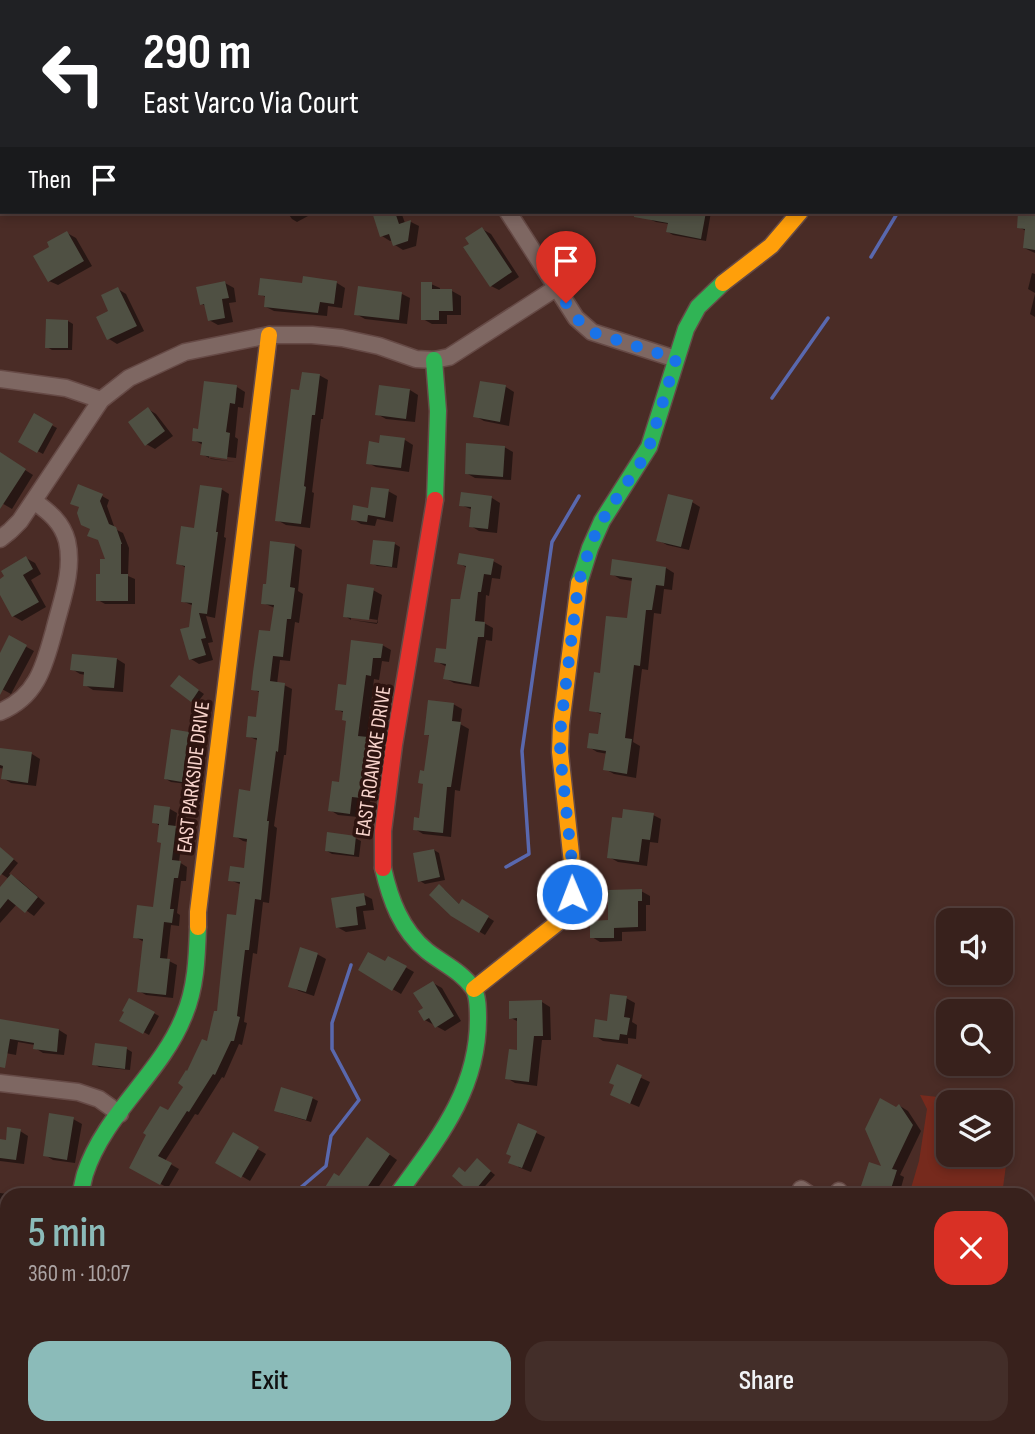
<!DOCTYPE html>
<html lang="en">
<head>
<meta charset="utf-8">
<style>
  :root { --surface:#38211c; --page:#432e29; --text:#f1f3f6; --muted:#aba3a3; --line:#523e3b; --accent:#8bbbb9 }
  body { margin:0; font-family:"Sofia Sans Condensed",sans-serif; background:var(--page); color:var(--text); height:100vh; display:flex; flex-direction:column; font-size:26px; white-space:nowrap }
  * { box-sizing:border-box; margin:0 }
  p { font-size:23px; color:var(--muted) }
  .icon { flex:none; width:38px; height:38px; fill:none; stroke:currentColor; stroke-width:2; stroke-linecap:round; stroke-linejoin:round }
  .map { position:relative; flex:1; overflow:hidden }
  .panel { position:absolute; left:0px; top:1188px; width:1036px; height:247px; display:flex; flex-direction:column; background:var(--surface); border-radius:21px 21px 0 0; box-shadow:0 4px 10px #0003,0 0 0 2px var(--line) }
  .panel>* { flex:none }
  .hud { position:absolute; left:0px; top:0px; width:1036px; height:214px; box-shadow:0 4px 10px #0003,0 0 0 2px var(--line); background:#202124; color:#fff; overflow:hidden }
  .fabs { position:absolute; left:936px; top:908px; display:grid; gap:14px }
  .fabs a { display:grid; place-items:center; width:77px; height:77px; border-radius:14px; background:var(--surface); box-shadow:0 4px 10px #0003,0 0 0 2px var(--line); font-size:35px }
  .pin { position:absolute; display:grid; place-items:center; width:60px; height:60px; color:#fff; margin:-72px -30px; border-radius:50% 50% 50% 0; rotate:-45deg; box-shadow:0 0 7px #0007 }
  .pin .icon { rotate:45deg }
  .me { position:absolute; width:77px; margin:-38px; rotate:359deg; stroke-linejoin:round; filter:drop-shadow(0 0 5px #0008) }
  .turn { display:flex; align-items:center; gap:24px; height:147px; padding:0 28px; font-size:32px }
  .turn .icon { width:91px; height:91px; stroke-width:2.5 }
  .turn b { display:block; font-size:49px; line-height:60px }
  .then { display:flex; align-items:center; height:66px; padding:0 28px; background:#0003; gap:14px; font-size:26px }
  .round { display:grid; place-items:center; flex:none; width:74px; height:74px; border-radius:21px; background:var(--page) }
  .summary { display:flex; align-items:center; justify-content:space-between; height:119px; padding:0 28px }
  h1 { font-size:42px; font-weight:600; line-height:52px; color:var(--accent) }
  .action { display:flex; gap:14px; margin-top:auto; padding:14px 28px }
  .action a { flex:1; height:80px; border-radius:21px; background:var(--accent); color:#111; font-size:28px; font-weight:600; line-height:80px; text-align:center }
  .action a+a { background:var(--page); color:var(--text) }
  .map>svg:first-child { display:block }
  .green { fill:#762a1d }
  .shadow { fill:#0007 }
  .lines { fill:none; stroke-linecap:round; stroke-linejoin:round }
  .stream { stroke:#5968ae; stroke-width:3.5 }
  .building { fill:#4f5043 }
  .street-casing { stroke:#664a46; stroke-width:19 }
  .fast-casing { stroke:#664a46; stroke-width:19 }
  .slow-casing { stroke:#664a46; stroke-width:19 }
  .jam-casing { stroke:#664a46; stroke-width:19 }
  .street { stroke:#7e6762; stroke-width:16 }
  .fast { stroke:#30b455; stroke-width:16 }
  .slow { stroke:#ff9f0a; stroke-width:16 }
  .jam { stroke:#e5322d; stroke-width:16 }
  .route { stroke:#1a73e8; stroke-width:12; stroke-dasharray:0 21.6 }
  .labels { text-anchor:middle; stroke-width:7; stroke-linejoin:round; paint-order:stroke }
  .street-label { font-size:21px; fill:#f9d4cc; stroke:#2e1410 }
</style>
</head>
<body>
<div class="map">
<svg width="1035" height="1434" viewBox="0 0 1035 1434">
  <rect width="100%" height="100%" fill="#4a2c26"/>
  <path class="green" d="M920,1095L984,1102H948V1155H1001V1105L1014,1106L1002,1195H909L919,1161L927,1109Z
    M722,1428H971L970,1434H718Z"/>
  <path class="shadow" d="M18,0H57L56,2H19Z
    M186,0H252V2H186Z
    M260,0H342V2H260Z
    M694,0H735L738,2H693Z
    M2,22V70L0,71V25Z
    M1034,105H1035V138L1034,137Z
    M1034,186H1035V253L1024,248L1026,231L1019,227L1020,212H1034Z
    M287,212H306L308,216L297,222L292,219Z
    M374,212H401L405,223L411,222L419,226L416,246L403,250L395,245L393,240L390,241L382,236Z
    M634,212H711L706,241L673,235L668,232L669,224L656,222L639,215Z
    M482,229L491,234L519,277L499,290L491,286L471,244Z
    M67,233L76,238L92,266L58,285L49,281Z
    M1032,273L1035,274V293L1028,289Z
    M225,283L234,288L236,302L229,303L233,322L218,325L209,320L207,307L202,304Z
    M337,283L345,288L342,308L328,306L327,316L274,311L266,307L267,298L260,294L304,285Z
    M431,284L440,288V291H452L461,296V315H447V324H432L423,319Z
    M118,289L126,294L144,331L117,344L109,339L111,312Z
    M402,294L410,298L407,324L365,319L356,314Z
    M1035,294V317L1030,314Z
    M68,321L73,324L72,350H52L47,347Z
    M319,375L328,380L323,419H321L312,492L314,493L310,528L286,525L277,520L301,392Z
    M481,383L506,387L514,392L509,426L484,421L475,416Z
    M237,387L245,392L243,408L238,407L235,437L238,439L236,458L209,455V458L235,462L211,459L202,454L203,445L194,440Z
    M410,390L418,395L415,422L386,419L377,414Z
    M148,409L156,414L173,436L155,449L146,444Z
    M34,416L57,428L43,454L21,442Z
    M405,440L413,445L409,472L376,467L368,463L381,445Z
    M504,447L513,452L511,480L475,478L466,473Z
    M0,454L33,475L12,509L0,502Z
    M221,489L229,494L224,537L226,538L215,618L206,616L213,642L208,643L213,660L199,664L191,659V628L194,606L182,601L186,568L178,563Z
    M388,491L397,496L393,522L377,519L375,526L361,524L353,519L370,510Z
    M462,494L492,498L500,503L497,533L479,531L471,526L473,510L461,505Z
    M102,496L109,500L107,506L115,529L123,533L129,548L128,576L135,579V604H105L98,600L102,576L108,561L100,541L92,529L82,524Z
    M692,502L700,507L689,550L667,545L658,540Z
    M395,544L400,547L397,568L377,566L372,563Z
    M294,545L302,550L298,591L303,594L299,623L295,622L290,661L280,660L277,684L284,685L292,689L286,755H284L274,826L277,828L269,903L263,902L257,954L253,953L244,1022L247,1023L242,1045L239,1044L224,1078L222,1077L198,1115L195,1114L165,1161L179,1169L168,1188L131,1168L169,1112L208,1043L219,1014L238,917L242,885L230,880L245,870L248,842L243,841L235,836L251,793L259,741L248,736L257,719L261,693L253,689L272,633L275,608L263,603Z
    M26,558L35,563L41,574L31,580L46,607L22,621L13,616L0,592V581L7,577Z
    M493,561L502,566L500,579L492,578L489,596L486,595L484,623L493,628L492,641L486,640L479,687L454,683L445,678L447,667L436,661L448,651L461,601L467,568L459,563Z
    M666,568L674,573L672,590L664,589L661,614L654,613L648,670L642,669L633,742L640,746L636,778L614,774L605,769L608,754L597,752L589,747L600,736L603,715L591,710L602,675L628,620L633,581L620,579L612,574Z
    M373,590L382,595L377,624L352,620L378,623V620L351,616V620L345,616Z
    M10,638L34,651L11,694L0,688V657Z
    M382,645L391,650L389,662L382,661L379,680L374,679L367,739L376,744L370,802L360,801L358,817L338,815L330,810L340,784L348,722L344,713L337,709L347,687Z
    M117,659L125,664L123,692L93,690L85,685L86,675L80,674L72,669Z
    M184,680L204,694L197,703L192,700Z
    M453,704L462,709L460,724L469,729L460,791L455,790L451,837L423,834L415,829L421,820L425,785L420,782L426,772L430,736L426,734Z
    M188,734L193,737L187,784L171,782L166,779Z
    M0,750L32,754L40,759L36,786L11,783L3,778L4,769L0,768Z
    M170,809L177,813L175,828L183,832L179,862L187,867L186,881H181L177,913L180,915L179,926L171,925L167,960L177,965L173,998L146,995L139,991L144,942L135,937L155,909L163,843L160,826L154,822Z
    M653,815L661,819L658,843L650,842L647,866L618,862L609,857L624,820Z
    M355,838L361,841L359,857L332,854L327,851Z
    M0,848L18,863L9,874L20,881L45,903L34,916L17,904L0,923V889L9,879L0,873Z
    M434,850L439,853L445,880L425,884L420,881Z
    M444,889L460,905L462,901L494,921L485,935L452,915Z
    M641,891L650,896V905H646V931L622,932V941L600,942L592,937L610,922Z
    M364,895L372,899L374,910L363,911L366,929L346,932L337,927Z
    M317,954L326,959L314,996L299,991L290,986Z
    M389,958L414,972L401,994L360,970L386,964Z
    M433,983L442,988L461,1021L445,1031L425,1020V1009Z
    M626,998L635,1003L632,1022L637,1025L636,1039L628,1038V1044L603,1041L595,1036L608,1023Z
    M130,1000L159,1016L149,1035L121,1020Z
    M542,1002L550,1007L551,1040H542L537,1086L515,1083L507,1078L519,1052V1022L511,1018Z
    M0,1021L59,1030L67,1035L64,1055L43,1053L35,1048V1045L18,1042L16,1055L0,1052Z
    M127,1049L132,1052L130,1070L99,1067L94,1064Z
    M618,1067L650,1082L639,1107L620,1099Z
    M312,1098L318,1101L311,1122L281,1113Z
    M900,1106L908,1111L921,1131L900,1175L904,1177L899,1195H860L870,1164L884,1168L897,1109Z
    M73,1119L82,1124L75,1163L53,1160L45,1155Z
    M519,1125L545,1137L531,1172L518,1167Z
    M20,1131L28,1136L24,1164L0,1161V1141L7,1142Z
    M234,1135L266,1154L250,1181L218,1162Z
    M375,1144L397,1160L373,1195H328L339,1178Z
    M482,1164L495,1175L477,1195L473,1192Z
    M575,1187L585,1192L583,1195H577L572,1192Z
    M0,1193L16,1195H7V1226L0,1224Z
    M0,1317L7,1321L6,1356L0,1352Z
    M0,1363L7,1369V1379L0,1387Z
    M50,1428H90L88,1434H50L48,1433Z
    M159,1428H200L196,1434H155Z
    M543,1428H605V1434H543Z
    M664,1428H706L702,1434H660Z"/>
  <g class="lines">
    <path class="stream" d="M1034,32H1035
      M871,257L898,212
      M772,398L828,318
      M506,867L529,854L522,751L552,542L579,496
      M292,1195L326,1166L331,1136L359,1100L332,1049V1023L351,965
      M117,1434L119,1428"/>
  </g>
  <path class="building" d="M372,212H395L399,224L411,220L408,241L393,246L389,234L380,237Z
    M634,212H706L701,239L666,232L668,223L634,217Z
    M1018,212H1035V250L1023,248L1025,229L1017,228Z
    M482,227L512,272L490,287L463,247L469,244L465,238Z
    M67,231L84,261L48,282L33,256L49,247L47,242Z
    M303,276L337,281L334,304L320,302L318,313L264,307L265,296L258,295L260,278L302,283Z
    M225,281L229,298L222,299L225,318L208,321L204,304L200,305L196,287Z
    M421,282H432V289H452L453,311H439V320H421Z
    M358,286L402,292L399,320L354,315Z
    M118,287L137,326L107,340L96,317L108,311L101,295Z
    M46,319L68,320V348H45Z
    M302,372L320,374L315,415H312L304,486L306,487L301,524L275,521L291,389L299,390Z
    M204,381L237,385L235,404L230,403L226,432L230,433L227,459L200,455L202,442L192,441L193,428L198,429Z
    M480,381L506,385L500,422L473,417Z
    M379,385L410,389L406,419L375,415Z
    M148,407L165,431L145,446L128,422Z
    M34,413L53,424L37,453L18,442Z
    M380,435L405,438L401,468L366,464L369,441L379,443Z
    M466,443L505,446L503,477L465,474Z
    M0,452L26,469L0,509Z
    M78,484L103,494L100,501L109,524L116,527L122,544H121V574H128V601H96V574H100V559H105L98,540L87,536L90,529L81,525L77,513L79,507L70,504Z
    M200,485L222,488L216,532H218L207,614L199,613L206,638L201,639L206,655L189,660L180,629L189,627L192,603L181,602L185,566L176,564L181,526L194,528Z
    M371,487L389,489L385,518L368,515L367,522L351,520L353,505L368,508Z
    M461,492L492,496L488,529L469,527L471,507L459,506Z
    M668,494L693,500L681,547L656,541Z
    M373,540L395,542L392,567L370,564Z
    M270,541L295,544L290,587L295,588L291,619H287L283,657L273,656L270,681L285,683L278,752L276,751L267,821H269L261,900L255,899L249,950H245L237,1016L240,1017L234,1041H231L215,1075L213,1074L189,1112L187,1111L158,1156L172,1163L160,1185L129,1168L146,1135L143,1133L160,1106L168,1110L183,1087L178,1083L186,1070L187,1071L202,1039L207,1041L214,1011H217L227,914L236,915L240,882L228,881L230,866L244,868L247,839L233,837L239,789L250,791L257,738L246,737L248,716L256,717L259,691L251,690L253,672L259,630L270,631L274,605L261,604L263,584H266Z
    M459,553L494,559L491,575L484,574L481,592H478L475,621L485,622L484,637H478L471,684L443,679L446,664L434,662L436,648L446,649L451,599H460L466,566L457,564Z
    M26,556L33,569L23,575L39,602L12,617L0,595V579L4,576L1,571Z
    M612,559L666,567L664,586L656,585L652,610H646L640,666L634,665L625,738L632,739L627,774L603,770L606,751L587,748L589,733L598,734L601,713L589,711L594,672L600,673L606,616L627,618L632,578L610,575Z
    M347,584L374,588L369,620L343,617Z
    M9,635L27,645L0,695V653Z
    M351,640L383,644L381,658H373L371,676L366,675L358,736L368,737L363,785L361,798L352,797L350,814L328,811L332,781L339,782L346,721L342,720L343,711L335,710L338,684L346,685Z
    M72,654L117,658L114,688L83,686L84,672L70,670Z
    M179,675L199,690L191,702L170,686Z
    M428,700L454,703L452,721L461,722L451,787H447L443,833L413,830L414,817L419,818L423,784L418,783L420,770L424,771L429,735H424Z
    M171,729L189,732L182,782L164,779Z
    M0,748L32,752L28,783L1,779L3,766L0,765Z
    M154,805L170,807L168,825L176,826L172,860L181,861L178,878H174L170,909H174L172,923L164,922L160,958L170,959L166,995L137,992L143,939L133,938L137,905L153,907L161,843L157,842L159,824L152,823Z
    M623,809L654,813L650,840L642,839L639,862L607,858L612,817L622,818Z
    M327,832L356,836L354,855L325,851Z
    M0,847L14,859L0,876Z
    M434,849L440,877L418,882L413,853Z
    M11,874L38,897L25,913L8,899L0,909V887Z
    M439,884L459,904L462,899L489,916L479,933L451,916L429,895Z
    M642,889V901H638V927L614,928V938H590V921L608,920V890Z
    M364,893L366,905L356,907L358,925L336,928L331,898Z
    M300,947L318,953L306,992L288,987Z
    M368,952L385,961L388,956L407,966L392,991L358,970Z
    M433,981L454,1016L435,1028L429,1018L424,1021L418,1011L423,1008L413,993Z
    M610,994L627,996L624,1017L630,1018L627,1035L620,1034L619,1040L593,1037L595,1019L607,1021Z
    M129,998L155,1012L143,1034L119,1021L124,1012L122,1011Z
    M542,1000L543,1036H534L529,1082L505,1079L509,1049L517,1050V1018L509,1019V1001Z
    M0,1019L59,1029L57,1052L33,1049L34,1043L10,1039L5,1068L0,1067Z
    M95,1043L127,1047L125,1069L92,1065Z
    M617,1064L642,1075L630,1104L610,1095L614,1085L609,1083Z
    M281,1087L313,1097L306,1120L274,1111Z
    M880,1098L896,1107L899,1104L913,1125L892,1169L897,1170L889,1195H858L869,1162L881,1166L865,1129Z
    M49,1113L74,1117L67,1160L43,1156Z
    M518,1123L537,1131L522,1168L508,1163L511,1156L506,1154Z
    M7,1127L21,1129L16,1160L0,1158V1139L6,1140Z
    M233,1132L259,1147L241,1178L215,1163Z
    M367,1137L390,1154L362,1195H328L322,1192L334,1173L339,1176Z
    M477,1158L491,1171L472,1194L452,1176L459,1167L465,1172Z"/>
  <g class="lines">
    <defs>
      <path id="street" d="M944,2L945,0
        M508,212L576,318L592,332L676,359
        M0,379L66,388L101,400
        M0,539L10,531L20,521L101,400L129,378L185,352L269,335H312L342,338L379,346L416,359L434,360L449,357L556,288
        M0,712C14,706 28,695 36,681C45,666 49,648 54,631C61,602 74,571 67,541C62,522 49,512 34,501
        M0,1083L78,1092L99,1099L120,1114
        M801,1189L810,1195
        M836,1195L839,1191
        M13,1434L15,1428
        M222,1434L227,1428
        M439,1434L450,1428
        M624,1434L628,1428"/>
      <path id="fast" d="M434,360L438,411L435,500
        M579,583L590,548L602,521L649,447L686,329L698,307L723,283
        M383,868C390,899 401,930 427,951C442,963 461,971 473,988C478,995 478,1010 478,1019C478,1091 437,1140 397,1195
        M80,1195C82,1188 83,1181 85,1174C104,1114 161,1074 184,1016C196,988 197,957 198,927"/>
      <path id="slow" d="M723,283L771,246L800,212
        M198,927V912L269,335
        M474,989L556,924L566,911L573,893L572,863L560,752L561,725L579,583"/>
      <path id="jam" d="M383,868V831L394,745L435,500"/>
    </defs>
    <use href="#street" class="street-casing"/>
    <use href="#fast" class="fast-casing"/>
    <use href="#slow" class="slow-casing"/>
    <use href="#jam" class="jam-casing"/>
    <use href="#street" class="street"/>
    <use href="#fast" class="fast"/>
    <use href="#slow" class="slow"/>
    <use href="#jam" class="jam"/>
  </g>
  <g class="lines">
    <path class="route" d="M566,303L576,318L592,332L676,359L650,444L641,462L606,514L595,535L583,567L578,586L561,724L560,752L572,863V894"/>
  </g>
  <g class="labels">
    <g class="street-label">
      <text transform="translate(373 761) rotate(-82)" y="7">EAST ROANOKE DRIVE</text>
      <text transform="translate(193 777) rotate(-83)" y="7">EAST PARKSIDE DRIVE</text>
    </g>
  </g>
</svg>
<div class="fabs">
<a><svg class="icon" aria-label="sound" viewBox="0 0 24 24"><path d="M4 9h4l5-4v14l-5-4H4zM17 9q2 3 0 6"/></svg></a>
<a><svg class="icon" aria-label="search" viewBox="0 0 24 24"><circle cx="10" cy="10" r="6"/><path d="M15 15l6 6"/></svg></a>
<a><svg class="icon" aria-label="layers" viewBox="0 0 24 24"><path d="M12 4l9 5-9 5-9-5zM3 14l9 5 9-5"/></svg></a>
</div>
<div class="pin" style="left:566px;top:303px;background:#d93025"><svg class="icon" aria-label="arrive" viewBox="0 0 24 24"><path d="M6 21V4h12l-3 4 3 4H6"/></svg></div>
<svg class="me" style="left:572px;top:894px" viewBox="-20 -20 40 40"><circle r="17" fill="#1a73e8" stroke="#fff" stroke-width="3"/><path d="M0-11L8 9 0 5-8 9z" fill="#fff"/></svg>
<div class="hud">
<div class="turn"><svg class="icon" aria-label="left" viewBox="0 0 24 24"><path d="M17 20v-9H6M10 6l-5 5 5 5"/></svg><div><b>290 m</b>East Varco Via Court</div></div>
<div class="then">Then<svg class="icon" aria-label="arrive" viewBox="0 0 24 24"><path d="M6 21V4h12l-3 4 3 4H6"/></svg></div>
</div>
<section class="panel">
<div class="summary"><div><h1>5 min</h1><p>360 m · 10:07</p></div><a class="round" style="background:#d93025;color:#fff"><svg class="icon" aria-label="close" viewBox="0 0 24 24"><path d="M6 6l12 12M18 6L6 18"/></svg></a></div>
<div class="action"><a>Exit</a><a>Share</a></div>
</section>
</div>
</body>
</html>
